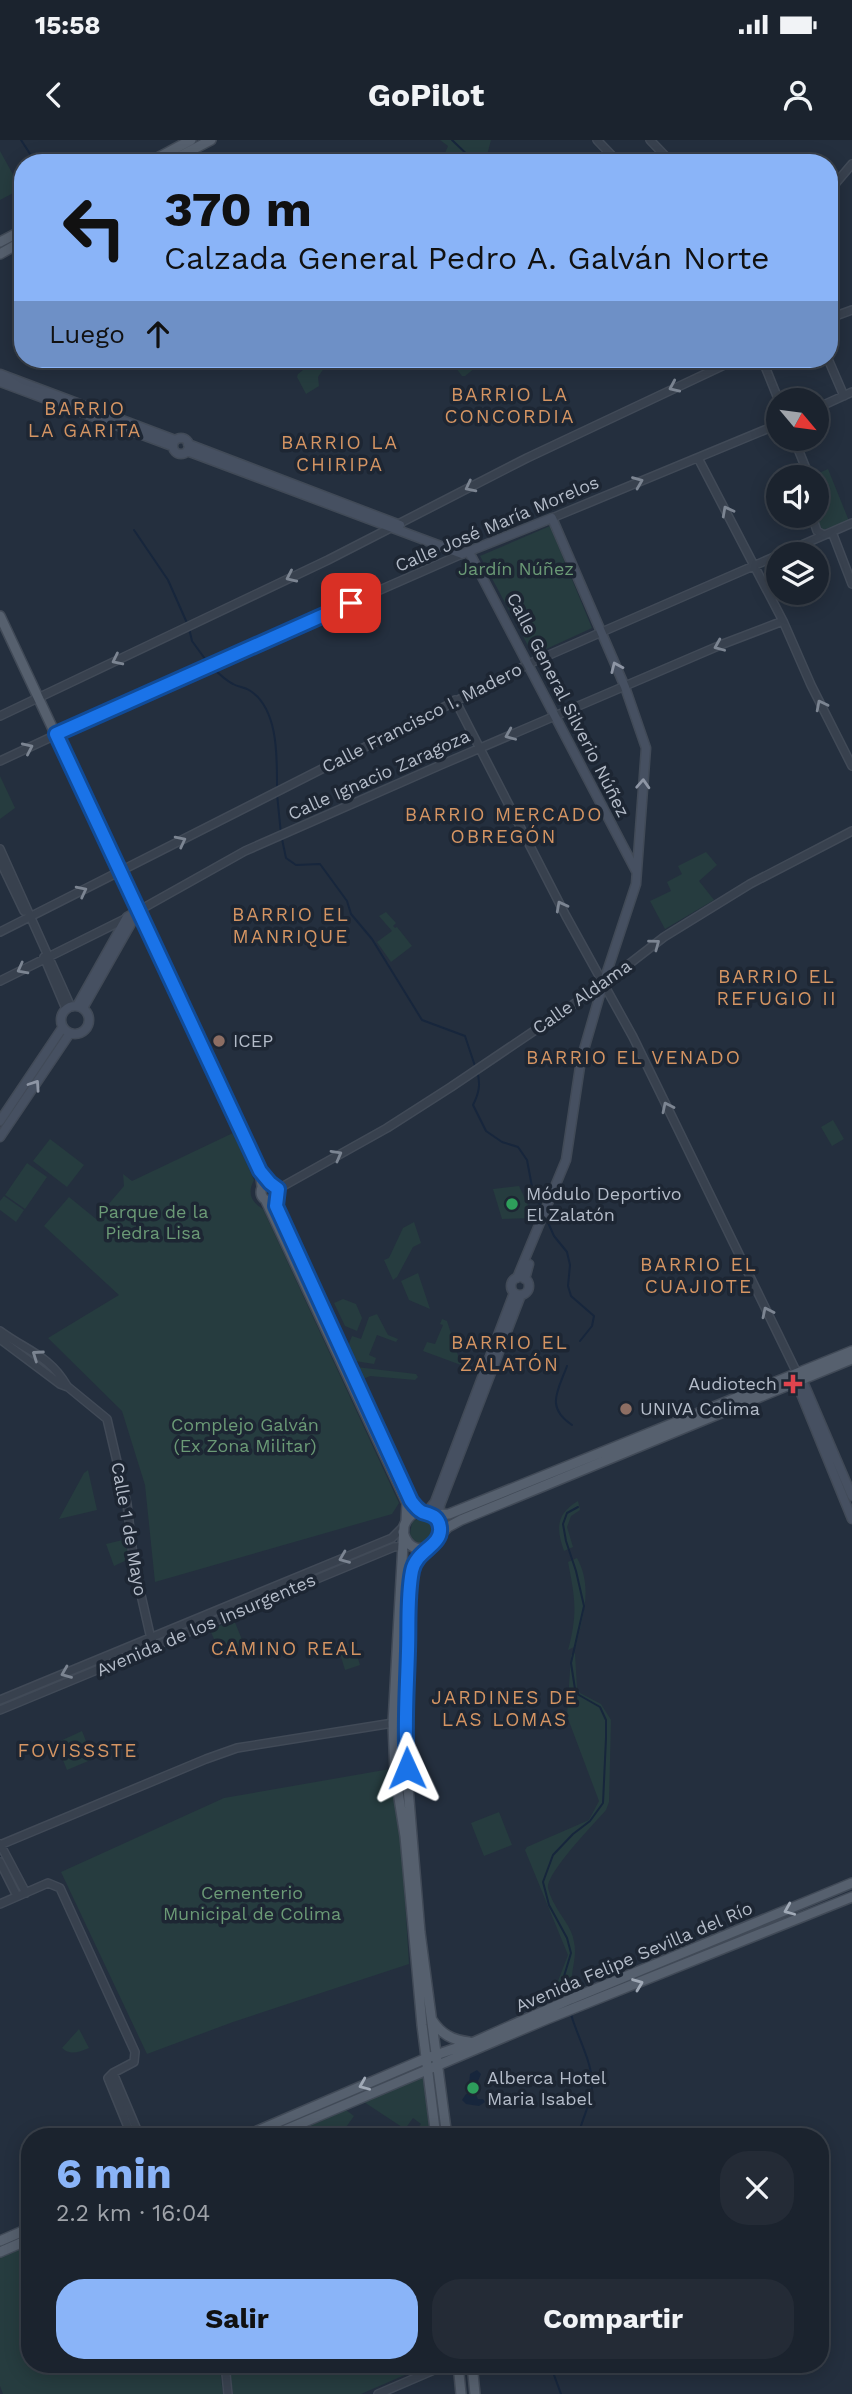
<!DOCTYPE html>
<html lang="es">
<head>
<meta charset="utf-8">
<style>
  :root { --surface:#1b232e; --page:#242b36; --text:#f1f3f6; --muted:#a0a4aa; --line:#39404a; --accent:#8ab4f8 }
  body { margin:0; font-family:"Work Sans",sans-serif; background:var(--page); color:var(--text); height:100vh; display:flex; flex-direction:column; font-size:26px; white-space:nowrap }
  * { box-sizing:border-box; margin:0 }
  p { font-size:23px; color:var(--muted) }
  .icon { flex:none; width:38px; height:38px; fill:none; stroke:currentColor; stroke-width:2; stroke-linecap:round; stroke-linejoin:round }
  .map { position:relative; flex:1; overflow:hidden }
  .drawer { position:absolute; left:21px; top:1988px; width:808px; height:245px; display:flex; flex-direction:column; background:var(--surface); border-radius:28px; box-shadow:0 4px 18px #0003,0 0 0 2px var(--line) }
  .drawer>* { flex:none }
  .banner { position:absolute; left:14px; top:14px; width:824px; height:214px; border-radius:28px; box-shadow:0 4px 18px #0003,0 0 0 2px var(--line); background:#8ab4f8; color:#111; overflow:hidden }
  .needle { width:46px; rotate:119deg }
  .controls { position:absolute; left:766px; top:248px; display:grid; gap:14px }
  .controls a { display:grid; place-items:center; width:63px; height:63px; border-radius:50%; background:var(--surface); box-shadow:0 4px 18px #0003,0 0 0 2px var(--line); font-size:35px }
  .pin { position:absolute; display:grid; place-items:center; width:60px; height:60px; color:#fff; margin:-30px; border-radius:14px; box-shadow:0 4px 10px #0006 }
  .me { position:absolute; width:77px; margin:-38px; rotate:359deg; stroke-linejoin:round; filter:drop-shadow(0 0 5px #0008) }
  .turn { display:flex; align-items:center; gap:24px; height:147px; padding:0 35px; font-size:32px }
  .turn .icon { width:91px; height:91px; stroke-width:2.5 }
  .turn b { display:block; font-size:49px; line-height:60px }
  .then { display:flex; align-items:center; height:66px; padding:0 35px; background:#0003; gap:14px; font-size:26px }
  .round { display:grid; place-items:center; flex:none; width:74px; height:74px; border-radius:28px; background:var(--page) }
  .summary { display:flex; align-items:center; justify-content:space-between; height:119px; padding:0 35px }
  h1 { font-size:42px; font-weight:700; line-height:52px; color:var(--accent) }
  .action { display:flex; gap:14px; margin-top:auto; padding:14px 35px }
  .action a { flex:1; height:80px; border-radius:28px; background:var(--accent); color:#111; font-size:28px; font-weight:700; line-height:80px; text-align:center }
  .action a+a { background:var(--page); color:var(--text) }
  .status { display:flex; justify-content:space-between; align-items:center; height:49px; padding:0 35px; background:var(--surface); direction:ltr }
  .status svg { height:19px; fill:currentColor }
  header { display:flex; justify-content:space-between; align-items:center; height:91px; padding:0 35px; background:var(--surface); font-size:32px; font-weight:700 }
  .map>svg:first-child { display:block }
  .green { fill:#263c3f }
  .water { fill:#17263c }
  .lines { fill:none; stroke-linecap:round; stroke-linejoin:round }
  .stream { stroke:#17263c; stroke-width:2 }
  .tertiary-casing { stroke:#414a57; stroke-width:10 }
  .secondary-casing { stroke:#414a57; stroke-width:11 }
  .primary-casing { stroke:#414a57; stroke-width:12 }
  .tertiary { stroke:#38414e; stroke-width:7 }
  .secondary { stroke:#465061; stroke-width:8 }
  .primary { stroke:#56606e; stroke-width:9 }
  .oneway { stroke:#7c8592 }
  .oneway2 { stroke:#8e96a5 }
  .oneway3 { stroke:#a1aab7 }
  .route-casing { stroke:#114b97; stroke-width:18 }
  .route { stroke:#1a73e8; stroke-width:12 }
  .education-dot { fill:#8d6e63; stroke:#1d2633; stroke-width:2.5 }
  .leisure-dot { fill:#2e9e5b; stroke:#1d2633; stroke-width:2.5 }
  .health-dot { fill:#e0444e; stroke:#1d2633; stroke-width:2.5 }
  .labels { text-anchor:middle; stroke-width:7; stroke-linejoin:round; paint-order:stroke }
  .street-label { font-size:18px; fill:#b4bcc9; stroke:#1d2633 }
  .park-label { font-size:18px; fill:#6b9a76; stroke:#1d2633 }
  .poi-label { font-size:18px; fill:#b4bcc9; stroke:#1d2633; text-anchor:start }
  .neighbourhood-label { font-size:19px; letter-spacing:2px; fill:#d59563; stroke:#1d2633 }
</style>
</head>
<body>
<div class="status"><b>15:58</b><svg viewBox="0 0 49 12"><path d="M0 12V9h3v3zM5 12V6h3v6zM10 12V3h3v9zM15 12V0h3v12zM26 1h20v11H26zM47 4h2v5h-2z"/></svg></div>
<header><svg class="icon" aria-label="back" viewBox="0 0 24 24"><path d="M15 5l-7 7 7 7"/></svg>GoPilot<svg class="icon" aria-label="person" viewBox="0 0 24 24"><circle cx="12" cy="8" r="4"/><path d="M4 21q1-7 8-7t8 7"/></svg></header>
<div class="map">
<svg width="852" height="2254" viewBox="0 0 852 2254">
  <rect width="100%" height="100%" fill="#242f3e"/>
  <path class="green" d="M440,0H491L485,23H445L442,20L448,6Z
    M0,11L21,49L0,60Z
    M317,219L324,228L318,237L319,246L306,254L297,237L298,234Z
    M449,219H486L465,236H462Z
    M828,329L849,381L820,391L813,376H817V338H808Z
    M550,386L592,488L533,515L480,416Z
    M0,636L15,668L0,679Z
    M706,712L717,725L699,741L714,760L665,789L650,761L671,751L667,742L682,734L678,726Z
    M386,772L396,783L393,786L395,788L397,787L412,806L391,822L377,802L392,791L379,776Z
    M833,980L844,999L832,1006L821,987Z
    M233,993L254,1040C247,1053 251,1062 263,1069L399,1363L392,1374L155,1442L145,1345L122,1271L48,1198L119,1155L44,1086L69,1057L96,1079L124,1046L123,1034L132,1041Z
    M50,999L84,1025L67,1047L33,1021Z
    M27,1023L47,1037L25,1069L5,1055Z
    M519,1046L534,1078L502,1079L493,1049Z
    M4,1056L24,1070L16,1082L0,1070V1061Z
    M414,1082L421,1103L413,1107L397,1137L393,1140L384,1120L389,1118L403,1088Z
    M418,1133L430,1169L409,1160L401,1141Z
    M343,1159L356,1164L362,1178L357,1191L345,1186L334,1163Z
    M377,1174L388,1195L398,1199L396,1202L377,1195L369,1215L376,1218L374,1224L355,1221L348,1206L352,1196L361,1199L369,1177Z
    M442,1179L447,1181L461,1225L423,1211L427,1202L435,1204L443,1185L440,1184Z
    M356,1227L416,1234L418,1237L415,1240L370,1236L361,1240Z
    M88,1330L97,1370L59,1379L84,1333Z
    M578,1361L580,1370L571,1376L567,1387L573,1407L564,1411C556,1388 556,1374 578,1361Z
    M419,1378L431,1381L435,1389L430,1400C422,1406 414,1403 410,1394L412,1382Z
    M127,1399L129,1419L114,1426L106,1404Z
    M577,1418C593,1447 583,1476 576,1506L568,1510C578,1473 575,1458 568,1422Z
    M234,1480L245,1507L222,1517L210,1490Z
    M353,1502L360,1525L345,1530L338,1507Z
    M575,1513L577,1548L580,1553L601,1564L611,1580L609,1662L606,1670C593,1685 547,1732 548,1748C549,1752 552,1760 554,1763C560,1776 572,1787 574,1802C578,1820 568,1834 573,1855L561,1860L558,1841L568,1815L525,1710L527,1707L589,1680L599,1661L567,1576L571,1515Z
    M82,1591L93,1619L67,1630L56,1603Z
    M390,1629L401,1696L409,1824L233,1882L147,1914L61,1732L224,1658Z
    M499,1672L512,1705L484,1716L471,1683Z
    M79,1889L89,1908C78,1912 71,1916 62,1908Z
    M423,1936L430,1997H423L415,1991L421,1984L413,1978L405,1989L364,1962Z
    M346,1970L354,1976L344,1990L354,1997H302L300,1990Z
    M30,2105V2224H219L223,2254H3L0,2246V2117Z
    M229,2224H430L361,2254H233Z"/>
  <path class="water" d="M477,1930L481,1934C478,1941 473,1951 478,1959H483L485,1962L479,1966L466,1964L462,1960L466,1954L471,1953L469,1943L470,1934Z"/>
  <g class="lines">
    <path class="stream" d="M21,0L36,23
      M452,0L476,23
      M102,219L107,227
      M134,390L168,440L187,483
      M189,488L192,501L208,523
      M212,527C218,533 225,540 233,544C238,547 244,547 249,550C279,568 277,619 277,649
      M277,654L281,694
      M282,699L286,718L296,725L320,724L347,761L351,774L372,799L422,880L465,896L475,926
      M477,931C481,944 479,953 473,965L486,991L502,1002L518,1007L527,1020L533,1052L543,1070
      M546,1078L554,1096L567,1112L570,1125L568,1146L571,1156L594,1176L592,1186L580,1201
      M567,1226C558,1251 545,1267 572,1285
      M566,1858L562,1843L571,1813L567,1798L549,1765L543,1742L553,1715L573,1694L590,1681L603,1663L606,1598V1580L600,1567L579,1555L575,1549L571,1523L584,1466L576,1431L566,1401L563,1384L567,1373L578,1367
      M571,1874C577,1897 594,1924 592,1949C590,1966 581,1981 578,1997
      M550,2224L561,2254"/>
    <defs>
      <path id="tertiary" d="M597,0L619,23
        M650,0L672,23
        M830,50L852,24
        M830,178L852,170
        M762,219L779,261
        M828,219L844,256
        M817,268L852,252
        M794,299L809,336L804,338
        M698,318L783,481L811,545L852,626
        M812,376L817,391L824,395
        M552,378L779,284
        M832,392L852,444
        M455,560L566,776L633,897L797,1233
        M0,576L328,420L527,318L737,219
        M0,621L154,549L462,414
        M0,709L71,867
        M0,721L24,771
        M138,771L245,711L443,624L723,504L783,481
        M0,792L533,522L852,383
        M44,817L66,869
        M0,841L127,778
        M278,1049L387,988L451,947L602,845L664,797L750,744L852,691
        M0,1191C27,1211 49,1215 67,1246
        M0,1199L60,1244L68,1247L107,1279L127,1364L134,1424L151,1499
        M0,1560L392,1398L404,1386
        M0,1570L394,1407L408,1406
        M0,1704L26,1753
        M0,1705L206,1619L237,1608L393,1583
        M0,1722L17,1756
        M0,1764L48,1743L60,1748L135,1912L134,1922L113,1933L108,1938L132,1997
        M113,1933L140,1997
        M225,2224L228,2254
        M378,2254L448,2224"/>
      <path id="secondary" d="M0,234L175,300
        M0,242L172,306
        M173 306a8 8 0 1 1 16 0a8 8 0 1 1-16 0Z
        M188,304L400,385
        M187,311L462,414L552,378L625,547L646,608L636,744L603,844L581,920L566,1020L517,1138
        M469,412L636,731
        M61 880a14 14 0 1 1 28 0a14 14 0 1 1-28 0Z
        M77,866L127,777L138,771
        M83,868L138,771
        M0,981L63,887
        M0,997L70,893
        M511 1146a9 9 0 1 1 18 0a9 9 0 1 1-18 0Z
        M525,1139L529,1124
        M801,1237L852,1356
        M795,1239L852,1379
        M427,1372L435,1362L514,1153
        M439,1378L440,1365L521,1155"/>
      <path id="primary" d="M148,23L191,0
        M167,23L211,0
        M0,102L23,90
        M0,114L23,101
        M0,476L260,1031L262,1046
        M261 1052a9 9 0 1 1 18 0a9 9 0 1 1-18 0Z
        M277,1058L276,1066L279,1074
        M266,1061L407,1363L406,1381
        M432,1375L449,1374L852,1211
        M403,1392C414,1431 460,1391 431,1374C419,1367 408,1375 404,1386L393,1583L395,1633L405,1696L422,1885L436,1997
        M440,1395L448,1387L461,1380L852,1219
        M426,1408L416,1420L412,1430L405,1612L420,1792L447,1997
        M432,1880C441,1894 452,1900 469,1902
        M243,1997L427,1918L474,1902L571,1859L852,1743
        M269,1997L547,1879L852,1757
        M0,2101L30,2088
        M0,2112L30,2099
        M458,2224L461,2254
        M472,2224L475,2254"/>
    </defs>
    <use href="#tertiary" class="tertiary-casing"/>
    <use href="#secondary" class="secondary-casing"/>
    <use href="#primary" class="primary-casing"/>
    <use href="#tertiary" class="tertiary"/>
    <use href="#secondary" class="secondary"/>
    <use href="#primary" class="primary"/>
  </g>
  <defs><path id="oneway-chevron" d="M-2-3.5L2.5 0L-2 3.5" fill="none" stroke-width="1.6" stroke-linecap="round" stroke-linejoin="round" transform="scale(1.75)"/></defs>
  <g class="oneway">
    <use href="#oneway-chevron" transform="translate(674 247) rotate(156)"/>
    <use href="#oneway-chevron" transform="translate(638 342) rotate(-22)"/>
    <use href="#oneway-chevron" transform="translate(470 347) rotate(153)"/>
    <use href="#oneway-chevron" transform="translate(727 371) rotate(-118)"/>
    <use href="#oneway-chevron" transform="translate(291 437) rotate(155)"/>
    <use href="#oneway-chevron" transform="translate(719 506) rotate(157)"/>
    <use href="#oneway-chevron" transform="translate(117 520) rotate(154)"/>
    <use href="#oneway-chevron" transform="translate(821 565) rotate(-117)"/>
    <use href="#oneway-chevron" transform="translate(510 595) rotate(157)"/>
    <use href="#oneway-chevron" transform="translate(28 608) rotate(-25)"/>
    <use href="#oneway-chevron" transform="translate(181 701) rotate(-27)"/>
    <use href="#oneway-chevron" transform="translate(82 751) rotate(-27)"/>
    <use href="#oneway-chevron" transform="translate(561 766) rotate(-118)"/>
    <use href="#oneway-chevron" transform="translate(655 804) rotate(-37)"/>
    <use href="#oneway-chevron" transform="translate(22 829) rotate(152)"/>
    <use href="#oneway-chevron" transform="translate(667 967) rotate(-116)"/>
    <use href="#oneway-chevron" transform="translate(337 1015) rotate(-29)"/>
    <use href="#oneway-chevron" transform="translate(767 1172) rotate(-116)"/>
    <use href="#oneway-chevron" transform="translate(37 1215) rotate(-145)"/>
    <use href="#oneway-chevron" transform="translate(344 1418) rotate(158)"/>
    <use href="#oneway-chevron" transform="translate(66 1533) rotate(158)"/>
  </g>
  <g class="oneway2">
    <use href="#oneway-chevron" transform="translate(616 527) rotate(-114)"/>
    <use href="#oneway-chevron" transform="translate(643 644) rotate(-87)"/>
    <use href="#oneway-chevron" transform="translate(35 945) rotate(-56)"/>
  </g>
  <g class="oneway3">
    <use href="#oneway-chevron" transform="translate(789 1770) rotate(157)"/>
    <use href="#oneway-chevron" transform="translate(638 1844) rotate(-21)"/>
    <use href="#oneway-chevron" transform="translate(364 1945) rotate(157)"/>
  </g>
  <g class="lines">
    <defs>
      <path id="route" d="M351,463L56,594L260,1031L270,1043L278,1049L276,1066L411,1361C414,1365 418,1370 422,1372C431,1375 439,1376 440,1388C442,1406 416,1410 412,1431C407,1456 409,1485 408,1511C407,1550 404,1589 407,1628"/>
    </defs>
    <use href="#route" class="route-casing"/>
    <use href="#route" class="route"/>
  </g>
  <g class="education-dot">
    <circle cx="219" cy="901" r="7"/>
    <circle cx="626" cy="1269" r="7"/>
  </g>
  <g class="leisure-dot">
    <circle cx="512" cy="1064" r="7"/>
    <circle cx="473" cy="1948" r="7"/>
  </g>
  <path class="health-dot" d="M789.5 1233.5h7v7h7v7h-7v7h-7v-7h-7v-7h7z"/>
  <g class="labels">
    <g class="street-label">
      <text transform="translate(497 384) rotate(-23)" y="6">Calle José María Morelos</text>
      <text transform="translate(568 565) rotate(63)" y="6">Calle General Silverio Núñez</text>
      <text transform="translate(422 578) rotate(-27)" y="6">Calle Francisco I. Madero</text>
      <text transform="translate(379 635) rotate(-24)" y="6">Calle Ignacio Zaragoza</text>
      <text transform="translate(582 857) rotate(-35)" y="6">Calle Aldama</text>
      <text transform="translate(129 1389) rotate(80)" y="6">Calle 1 de Mayo</text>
      <text transform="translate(206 1485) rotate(-23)" y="6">Avenida de los Insurgentes</text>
      <text transform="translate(634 1817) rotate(-23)" y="6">Avenida Felipe Sevilla del Río</text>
    </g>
    <g class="park-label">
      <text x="516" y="435">Jardín Núñez</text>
      <text x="153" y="1078">Parque de la<tspan x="153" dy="21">Piedra Lisa</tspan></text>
      <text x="245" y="1291">Complejo Galván<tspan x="245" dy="21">(Ex Zona Militar)</tspan></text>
      <text x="252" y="1759">Cementerio<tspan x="252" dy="21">Municipal de Colima</tspan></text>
    </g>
    <g class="poi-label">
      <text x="233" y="907">ICEP</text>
      <text x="526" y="1060">Módulo Deportivo<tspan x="526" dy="21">El Zalatón</tspan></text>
      <text x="777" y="1250" text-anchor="end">Audiotech</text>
      <text x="640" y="1275">UNIVA Colima</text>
      <text x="487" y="1944">Alberca Hotel<tspan x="487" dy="21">Maria Isabel</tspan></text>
    </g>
    <g class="neighbourhood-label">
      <text x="510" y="261">BARRIO LA<tspan x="510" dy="22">CONCORDIA</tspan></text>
      <text x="85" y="275">BARRIO<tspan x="85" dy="22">LA GARITA</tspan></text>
      <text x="340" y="309">BARRIO LA<tspan x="340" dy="22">CHIRIPA</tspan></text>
      <text x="504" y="681">BARRIO MERCADO<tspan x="504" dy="22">OBREGÓN</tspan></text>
      <text x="291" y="781">BARRIO EL<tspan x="291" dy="22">MANRIQUE</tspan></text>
      <text x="777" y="843">BARRIO EL<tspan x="777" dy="22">REFUGIO II</tspan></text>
      <text x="634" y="924">BARRIO EL VENADO</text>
      <text x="699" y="1131">BARRIO EL<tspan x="699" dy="22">CUAJIOTE</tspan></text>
      <text x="510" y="1209">BARRIO EL<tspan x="510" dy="22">ZALATÓN</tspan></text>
      <text x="287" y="1515">CAMINO REAL</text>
      <text x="505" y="1564">JARDINES DE<tspan x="505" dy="22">LAS LOMAS</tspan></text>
      <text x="78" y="1617">FOVISSSTE</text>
    </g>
  </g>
</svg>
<div class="controls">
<a><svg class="needle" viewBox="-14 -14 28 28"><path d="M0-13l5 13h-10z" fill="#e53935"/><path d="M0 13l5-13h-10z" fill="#a0a4aa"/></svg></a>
<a><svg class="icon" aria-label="sound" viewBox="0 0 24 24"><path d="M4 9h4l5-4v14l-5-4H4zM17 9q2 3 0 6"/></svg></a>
<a><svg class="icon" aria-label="layers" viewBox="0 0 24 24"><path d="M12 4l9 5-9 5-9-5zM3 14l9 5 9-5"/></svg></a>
</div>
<div class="pin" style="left:351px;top:463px;background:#d93025"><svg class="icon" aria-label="arrive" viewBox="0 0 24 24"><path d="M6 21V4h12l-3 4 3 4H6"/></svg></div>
<svg class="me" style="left:407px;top:1628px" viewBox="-20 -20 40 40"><path d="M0-17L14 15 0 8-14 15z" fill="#1a73e8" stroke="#fff" stroke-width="4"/></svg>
<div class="banner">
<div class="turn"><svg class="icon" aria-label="left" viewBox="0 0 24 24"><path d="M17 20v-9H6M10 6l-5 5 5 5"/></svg><div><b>370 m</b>Calzada General Pedro A. Galván Norte</div></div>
<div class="then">Luego<svg class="icon" aria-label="ahead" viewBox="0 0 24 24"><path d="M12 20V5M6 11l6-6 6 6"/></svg></div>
</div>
<section class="drawer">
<div class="summary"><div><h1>6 min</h1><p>2.2 km · 16:04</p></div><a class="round"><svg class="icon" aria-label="close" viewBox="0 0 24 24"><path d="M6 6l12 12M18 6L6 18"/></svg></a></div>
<div class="action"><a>Salir</a><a>Compartir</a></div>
</section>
</div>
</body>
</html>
